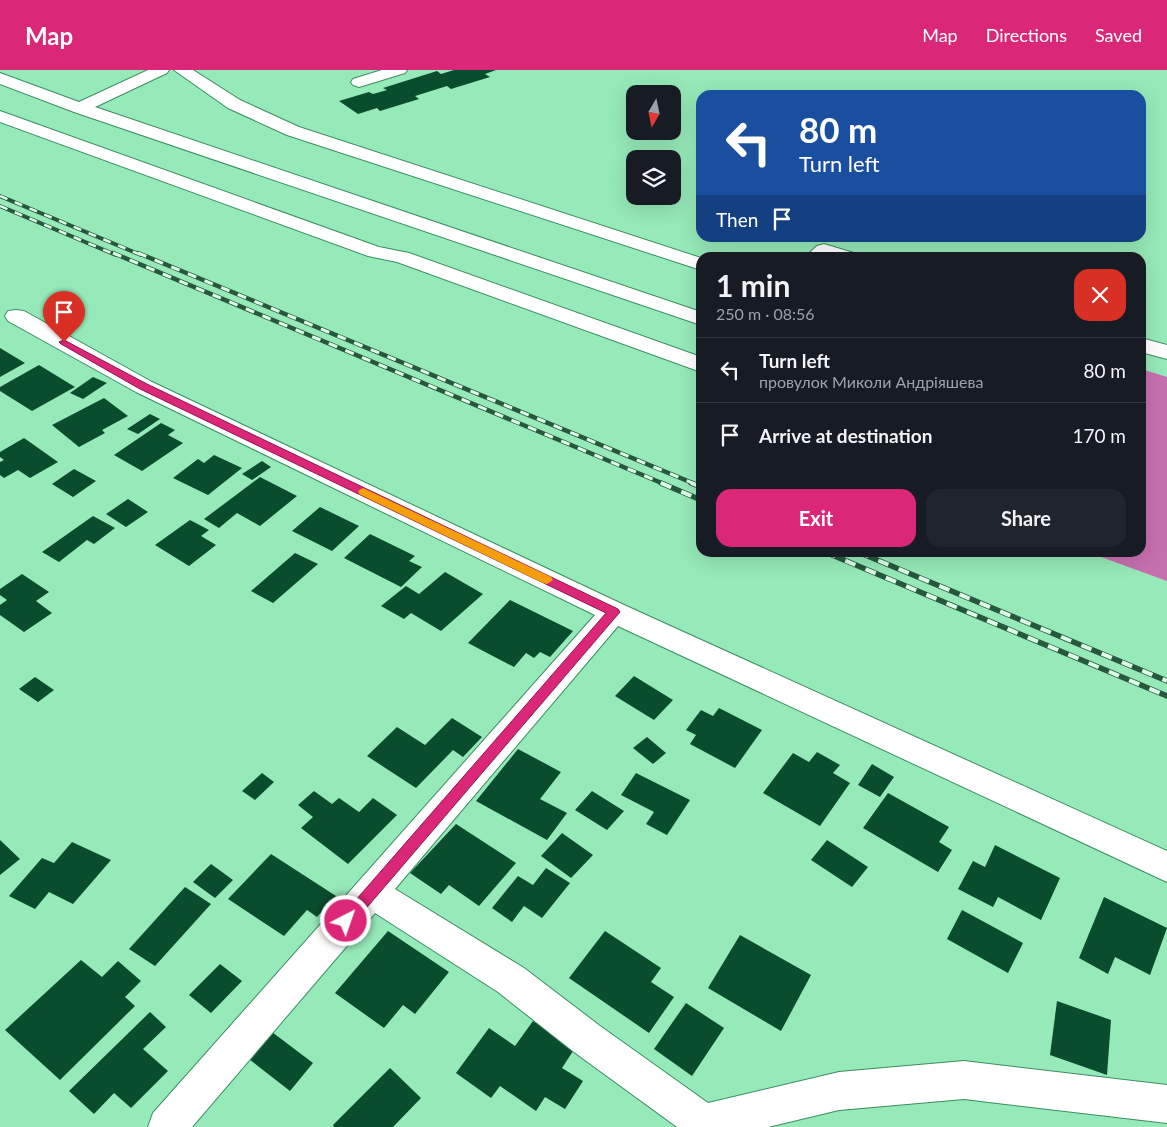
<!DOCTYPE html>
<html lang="en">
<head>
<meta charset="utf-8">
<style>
  :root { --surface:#171b24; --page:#20242c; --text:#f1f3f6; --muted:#9ea1a6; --line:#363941; --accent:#db2777 }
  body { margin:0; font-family:Lato,sans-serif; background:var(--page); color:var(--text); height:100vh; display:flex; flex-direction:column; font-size:19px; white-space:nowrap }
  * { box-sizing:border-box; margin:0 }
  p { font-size:16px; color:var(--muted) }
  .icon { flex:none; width:28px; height:28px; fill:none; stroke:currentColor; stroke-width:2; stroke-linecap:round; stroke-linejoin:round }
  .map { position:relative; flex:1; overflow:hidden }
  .details { position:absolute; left:696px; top:182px; width:450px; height:305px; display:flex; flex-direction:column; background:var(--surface); border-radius:15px; box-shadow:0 5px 20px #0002 }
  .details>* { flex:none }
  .hud { position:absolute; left:696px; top:20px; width:450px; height:152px; border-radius:15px; box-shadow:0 5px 20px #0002; background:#1a4fa0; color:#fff; overflow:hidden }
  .needle { width:32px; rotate:189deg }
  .buttons { position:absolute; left:626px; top:15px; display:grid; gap:10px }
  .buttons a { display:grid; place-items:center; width:55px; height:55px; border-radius:10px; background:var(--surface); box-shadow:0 5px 20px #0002; font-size:25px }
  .pin { position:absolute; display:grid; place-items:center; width:42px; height:42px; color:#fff; margin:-51px -21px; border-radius:50% 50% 50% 0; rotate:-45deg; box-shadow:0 0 5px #0007 }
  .pin .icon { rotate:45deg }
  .me { position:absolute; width:55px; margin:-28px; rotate:41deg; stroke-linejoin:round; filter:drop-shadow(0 0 4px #0008) }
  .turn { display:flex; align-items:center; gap:18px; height:105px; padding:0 20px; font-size:22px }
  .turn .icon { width:65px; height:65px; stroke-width:2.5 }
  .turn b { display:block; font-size:35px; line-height:42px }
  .then { display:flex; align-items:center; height:48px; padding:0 20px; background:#0003; gap:10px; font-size:19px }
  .round { display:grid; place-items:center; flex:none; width:52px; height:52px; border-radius:15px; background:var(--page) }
  .head { display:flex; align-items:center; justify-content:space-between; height:85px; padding:0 20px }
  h1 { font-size:30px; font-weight:700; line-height:38px }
  .button { display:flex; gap:10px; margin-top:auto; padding:10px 20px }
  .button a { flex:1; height:58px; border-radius:15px; background:var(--accent); color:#fff; font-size:20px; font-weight:700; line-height:58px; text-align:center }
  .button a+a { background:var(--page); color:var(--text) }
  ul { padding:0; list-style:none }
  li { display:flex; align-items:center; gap:15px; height:65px; padding:0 20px; border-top:1px solid var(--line) }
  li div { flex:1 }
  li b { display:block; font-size:19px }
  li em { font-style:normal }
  header { display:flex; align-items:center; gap:30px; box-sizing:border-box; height:70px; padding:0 25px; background:var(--accent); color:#fff }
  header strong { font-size:24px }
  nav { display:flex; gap:28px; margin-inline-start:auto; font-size:18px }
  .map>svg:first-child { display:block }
  .forest { fill:#c66faf }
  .building { fill:#0a4c2e }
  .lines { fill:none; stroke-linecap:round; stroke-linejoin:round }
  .minor-casing { stroke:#3b8e62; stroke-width:2 }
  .minor { fill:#fff; fill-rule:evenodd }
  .rail-far2-casing { stroke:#27573d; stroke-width:4 }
  .rail-far1-casing { stroke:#27573d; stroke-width:4.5 }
  .rail-casing { stroke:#27573d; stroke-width:5.5 }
  .rail-far2 { stroke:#defde9; stroke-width:2.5; stroke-dasharray:8; stroke-linecap:butt }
  .rail-far1 { stroke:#defde9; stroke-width:3; stroke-dasharray:9; stroke-linecap:butt }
  .rail { stroke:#defde9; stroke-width:4; stroke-dasharray:11; stroke-linecap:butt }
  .route { fill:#db2777; stroke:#8e194d }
  .slow { fill:#f59e0b }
</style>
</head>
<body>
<header>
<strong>Map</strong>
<nav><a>Map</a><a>Directions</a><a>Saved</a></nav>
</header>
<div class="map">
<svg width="1167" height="1057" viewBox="0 0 1167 1057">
  <rect width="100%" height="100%" fill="#96e9b8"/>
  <path class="forest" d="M1141,299L1167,307V511L1090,483L1141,482Z"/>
  <path class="building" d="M454,0H496L485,4L490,7L451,19L447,16L415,26L419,29L380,41L377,38L358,44L339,31L369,22L373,24L387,20L383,18L437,1L441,4Z
    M0,278L25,293L0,307Z
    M39,295L75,317L32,341L0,321V317Z
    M93,307L107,313L83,329L70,323Z
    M104,328L128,346L102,360L105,363L79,377L52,355Z
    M150,344L160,349L138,364L127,359Z
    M161,353L175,360L168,365L183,373L142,401L114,385Z
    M24,368L58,392L30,408L18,400L4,408L0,405V392L4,390L0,387V382Z
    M214,385L242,398L208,425L173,408L198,389L204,393Z
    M262,391L271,397L252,410L242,404Z
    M74,399L96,411L73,427L52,414Z
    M260,407L297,426L260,456L237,443L219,458L204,449Z
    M128,429L148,442L126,457L106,444Z
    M320,437L359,456L332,481L292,461Z
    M93,446L115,458L94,474L87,470L59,492L42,482Z
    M190,450L209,460L201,466L216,475L189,496L155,475Z
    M370,464L415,486L409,491L422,497L401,517L344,488Z
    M295,483L318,494L273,533L251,521Z
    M445,502L483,524L441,561L411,543L404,549L381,536L406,516L419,524Z
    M22,504L49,522L36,531L52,543L24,562L0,545V535L7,530L0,525V519Z
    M510,530L573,561L550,587L540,582L534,588L526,583L514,597L468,573Z
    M634,606L673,630L654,650L615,626Z
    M35,607L54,620L38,632L19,619Z
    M719,638L762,660L735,698L690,674L696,665L686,660L701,640L713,646Z
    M452,648L482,667L463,687L453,680L416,718L367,686L397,657L425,675Z
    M647,667L666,683L653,694L633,678Z
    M518,679L561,702L540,729L567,743L547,770L476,731Z
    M817,682L840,695L833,703L850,713L820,756L763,723L793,683L809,692Z
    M872,694L894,707L880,727L858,715Z
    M262,703L274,712L255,730L242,721Z
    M636,703L690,730L667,765L646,754L654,742L621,725Z
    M314,721L332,734L339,728L359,742L373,728L397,745L348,794L301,758L313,747L298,735Z
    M592,721L624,741L607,760L575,740Z
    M888,723L949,757L939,772L952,780L938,802L863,758Z
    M456,754L516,793L479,836L449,815L441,824L410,803Z
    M562,763L593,785L571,808L541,786Z
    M0,770L20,789L0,805Z
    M827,770L868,797L852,817L811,790Z
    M72,772L111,790L73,834L49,822L35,839L9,826L42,788L54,793Z
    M995,775L1060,808L1041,850L998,827L993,837L958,819L973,791L985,797Z
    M271,784L336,826L317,847L307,840L284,866L228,829Z
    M211,794L233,810L215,828L193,812Z
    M546,798L570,813L542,848L524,836L512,852L492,838L518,806L533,815Z
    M185,817L211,834L155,896L129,879Z
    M1104,827L1167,858L1150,905L1115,887L1108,904L1079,888Z
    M962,840L1023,873L1008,903L947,869Z
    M388,861L449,902L415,944L403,935L384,958L335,923Z
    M605,861L661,898L651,912L674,927L649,963L569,908Z
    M740,865L811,905L781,961L708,918Z
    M81,890L102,907L118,891L141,911L125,927L135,936L60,1010L5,960Z
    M220,894L242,911L211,943L189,925Z
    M1057,931L1111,950L1107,1005L1050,985Z
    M686,933L724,958L692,1006L654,979Z
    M150,942L166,957L143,979L168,1001L131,1038L114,1023L94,1044L69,1021Z
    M533,951L575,978L562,998L583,1011L565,1039L545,1027L536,1041L500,1016L491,1028L456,1003L489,958L515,976Z
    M268,959L313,993L290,1021L245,986Z
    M390,998L421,1028L393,1057H334L333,1055Z"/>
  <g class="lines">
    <defs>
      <path id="minor" d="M148,0H169L167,3L95,37L701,242V255L74,42L0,14V3L79,32Z
        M174,0H193L240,30L299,57L701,188V200L287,65L228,38Z
        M382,0H407L405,3L359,17L353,15L351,12L353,9Z
        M0,41L379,177L409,183L701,287V302L397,192L368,186L0,52Z
        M824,174L857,184L860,188H804L817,176Z
        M16,240L24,241L152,312L624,535L1167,781V812L618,556L395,819L524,898L600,956L708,1033L839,1002L964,991L1167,1015V1053L964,1029L839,1040L768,1057H677L574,982L498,922L375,843L192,1057H148L153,1043L595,545L136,322L8,251L5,246L8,241Z
        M1141,268L1167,275V289L1141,282Z"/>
    </defs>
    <use href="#minor" class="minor-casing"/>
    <use href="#minor" class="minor"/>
    <defs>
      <path id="rail-far2" d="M0,126L141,185
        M0,136L116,185"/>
      <path id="rail-far1" d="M113,183L664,414
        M138,183L695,414"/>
      <path id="rail" d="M661,413L701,430
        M691,413L701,417
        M825,482L1167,626
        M858,482L1167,611"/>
    </defs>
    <use href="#rail-far2" class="rail-far2-casing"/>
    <use href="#rail-far1" class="rail-far1-casing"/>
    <use href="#rail" class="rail-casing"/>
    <use href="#rail-far2" class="rail-far2"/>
    <use href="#rail-far1" class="rail-far1"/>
    <use href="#rail" class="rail"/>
  </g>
  <path class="route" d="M64,270L147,314L618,539L620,542L351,856L346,858L341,856L339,851L341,847L606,543L140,319L61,274L59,272Z"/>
  <path class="slow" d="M363,418L551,507L553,510L547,514L543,513L359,424L358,421Z"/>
</svg>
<div class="buttons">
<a><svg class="needle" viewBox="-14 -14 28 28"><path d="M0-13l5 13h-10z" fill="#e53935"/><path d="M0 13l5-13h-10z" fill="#9ea1a6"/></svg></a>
<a><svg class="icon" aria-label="layers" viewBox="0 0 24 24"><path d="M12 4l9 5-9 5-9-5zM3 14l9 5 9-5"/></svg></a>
</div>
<div class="pin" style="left:64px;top:272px;background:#d93025"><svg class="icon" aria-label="arrive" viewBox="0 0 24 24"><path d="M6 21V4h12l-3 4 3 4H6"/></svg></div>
<svg class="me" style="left:346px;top:851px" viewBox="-20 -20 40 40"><circle r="17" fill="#db2777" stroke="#fff" stroke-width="3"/><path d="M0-11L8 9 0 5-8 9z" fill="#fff"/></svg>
<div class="hud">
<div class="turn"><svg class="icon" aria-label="left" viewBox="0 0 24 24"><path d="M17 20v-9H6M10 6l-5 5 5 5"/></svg><div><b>80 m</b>Turn left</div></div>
<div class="then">Then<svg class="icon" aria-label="arrive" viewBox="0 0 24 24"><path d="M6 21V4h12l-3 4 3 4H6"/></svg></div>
</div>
<section class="details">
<div class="head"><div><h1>1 min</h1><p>250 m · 08:56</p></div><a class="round" style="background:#d93025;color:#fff"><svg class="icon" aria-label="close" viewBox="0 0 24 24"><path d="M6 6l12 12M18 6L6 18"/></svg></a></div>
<ul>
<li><svg class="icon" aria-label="left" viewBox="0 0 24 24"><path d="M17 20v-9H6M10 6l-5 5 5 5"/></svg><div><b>Turn left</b><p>провулок Миколи Андріяшева</p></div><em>80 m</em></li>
<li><svg class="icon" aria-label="arrive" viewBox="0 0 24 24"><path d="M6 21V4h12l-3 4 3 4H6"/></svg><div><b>Arrive at destination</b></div><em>170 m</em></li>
</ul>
<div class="button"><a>Exit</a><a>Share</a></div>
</section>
</div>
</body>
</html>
